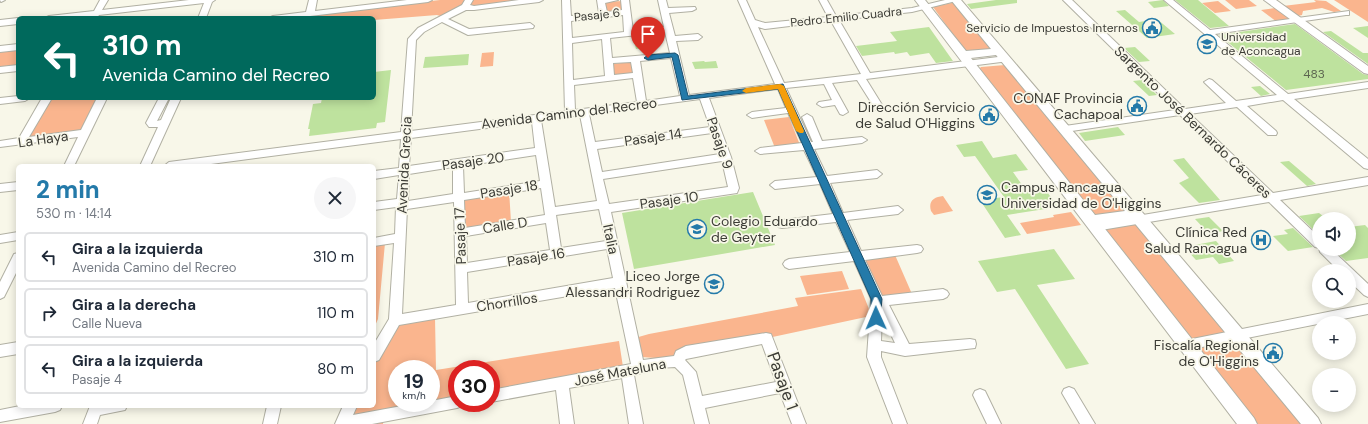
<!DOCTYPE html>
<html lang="es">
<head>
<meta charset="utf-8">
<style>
  :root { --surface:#fff; --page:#f6f6f7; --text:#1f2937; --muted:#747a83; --line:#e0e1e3; --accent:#247aa9 }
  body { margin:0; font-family:"DM Sans",sans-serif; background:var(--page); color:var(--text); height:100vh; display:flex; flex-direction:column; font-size:15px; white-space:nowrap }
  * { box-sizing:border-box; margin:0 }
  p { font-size:13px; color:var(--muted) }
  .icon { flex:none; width:22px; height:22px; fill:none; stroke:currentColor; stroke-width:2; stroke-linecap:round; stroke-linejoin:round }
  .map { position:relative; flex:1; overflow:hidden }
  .drawer { position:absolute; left:16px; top:164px; width:360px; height:244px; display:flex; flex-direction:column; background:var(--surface); border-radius:6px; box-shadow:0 2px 10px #0003 }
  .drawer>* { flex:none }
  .guide { position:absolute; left:16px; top:16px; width:360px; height:84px; border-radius:6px; box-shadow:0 2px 10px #0003; background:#00695c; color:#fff; overflow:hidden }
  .buttons { position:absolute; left:1312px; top:212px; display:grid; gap:8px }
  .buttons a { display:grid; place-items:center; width:44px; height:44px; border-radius:50%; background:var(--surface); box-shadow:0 2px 10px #0003; font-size:20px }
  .speed { position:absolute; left:388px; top:360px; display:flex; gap:8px; font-size:20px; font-weight:700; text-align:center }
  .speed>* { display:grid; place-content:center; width:52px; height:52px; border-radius:50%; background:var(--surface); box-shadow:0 2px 10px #0003; line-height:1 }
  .speed small { font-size:10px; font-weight:400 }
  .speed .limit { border:6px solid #d22; background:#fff; color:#111 }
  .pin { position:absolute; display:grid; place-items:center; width:34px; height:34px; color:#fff; margin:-41px -17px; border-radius:50% 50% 50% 0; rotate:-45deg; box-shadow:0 0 4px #0007 }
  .pin .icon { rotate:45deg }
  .me { position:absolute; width:44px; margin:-22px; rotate:359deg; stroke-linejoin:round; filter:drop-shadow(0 0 3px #0008) }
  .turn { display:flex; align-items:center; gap:14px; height:84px; padding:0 20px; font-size:18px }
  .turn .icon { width:52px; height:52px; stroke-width:2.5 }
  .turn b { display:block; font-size:28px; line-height:34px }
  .round { display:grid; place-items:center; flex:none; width:42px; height:42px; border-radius:21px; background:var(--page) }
  .headline { display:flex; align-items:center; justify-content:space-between; height:68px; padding:0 20px }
  h1 { font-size:24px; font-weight:800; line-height:30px; color:var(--accent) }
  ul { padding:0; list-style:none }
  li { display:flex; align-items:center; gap:12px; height:50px; margin:0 8px 6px; padding:0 12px; border:2px solid var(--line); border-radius:6px }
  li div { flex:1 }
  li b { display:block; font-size:15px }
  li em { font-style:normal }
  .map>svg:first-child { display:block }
  .green { fill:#fab58e; fill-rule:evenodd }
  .building { fill:#bee29e }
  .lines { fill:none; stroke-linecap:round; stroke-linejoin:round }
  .minor-casing { stroke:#b1b0a3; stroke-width:2 }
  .major-casing { stroke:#b1b0a3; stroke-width:2 }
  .minor { fill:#fff; fill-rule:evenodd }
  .major { fill:#fff; fill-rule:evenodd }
  .route { fill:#247aa9; stroke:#174f6e }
  .slow { fill:#f59e0b }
  .labels { text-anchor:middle; stroke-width:3.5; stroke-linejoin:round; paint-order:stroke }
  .far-street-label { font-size:12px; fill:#3c3c36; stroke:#f8f7e9 }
  .far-poi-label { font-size:12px; fill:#3c3c36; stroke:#f8f7e9; text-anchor:end }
  .number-label { font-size:12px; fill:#5c6650 }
  .poi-label { font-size:14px; fill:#3c3c36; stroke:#f8f7e9; text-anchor:end }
  .street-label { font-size:14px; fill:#3c3c36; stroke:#f8f7e9 }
  .near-street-label { font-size:17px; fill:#3c3c36; stroke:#f8f7e9 }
</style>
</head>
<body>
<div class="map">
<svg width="1368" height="424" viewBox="0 0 1368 424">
  <rect width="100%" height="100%" fill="#f8f7e9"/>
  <path class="green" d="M440,0H534L454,11L443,17L437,15L374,20V18H285Z
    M1249,0L1257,6L1236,9L1225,0Z
    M1314,0L1326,1L1341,11L1334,12L1322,8L1303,11L1302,15L1298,16L1283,6L1316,2Z
    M1334,0H1368V22Z
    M623,1L625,11L605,13L603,2Z
    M1218,1L1231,11L1215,13L1202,3Z
    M956,2L993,49L972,53L965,51L933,7Z
    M1275,8L1291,20L1277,22L1261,10Z
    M18,49V66L0,69V51Z
    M494,52L493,66L480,67L482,53Z
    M631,62L633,74L614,76L612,64Z
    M1005,65L1131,213L1096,217L979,69L981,67Z
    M51,98H98L82,131L28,138Z
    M789,117L800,145L775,148L764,120Z
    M509,190L511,222L461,229V197Z
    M943,196L953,211L934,215L931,211C928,201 934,197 943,196Z
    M1071,212L1081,225L1027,234L1020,223L1054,217L1053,215Z
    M1140,223L1309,424H1258L1104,229Z
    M385,243L378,319L374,328V245Z
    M895,255L912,294L881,298L864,259Z
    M842,271L849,289L807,295L800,276Z
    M861,289L869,309L866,317L670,359L641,357L635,338L649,334L798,306L795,298Z
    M435,318L436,370L619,341L623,367L491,392V369H457V399L384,412L383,424H346L354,406H374V360L396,323ZM397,369H431V403H397Z"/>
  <path class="building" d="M996,0H1017V3L971,9L967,4Z
    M1163,0L1169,6L1154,8L1148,2Z
    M1175,0H1198L1229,26L1210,28Z
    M1125,10L1139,22L1157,19L1175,34L1147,38L1116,11Z
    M1295,24L1363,74L1368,75V79L1286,90L1219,35Z
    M1368,26V38L1353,28Z
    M929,27L953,61L936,63L929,53L910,56L907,52L895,54L894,52L862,56L856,46L897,41L890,32Z
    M1331,31L1363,53H1368V64L1323,32Z
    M652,39L655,47L636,49L634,41Z
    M1135,47L1150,61L1139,62L1124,48Z
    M469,54L468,65L423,68L425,57Z
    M704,61L705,62L716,61L718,68L695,69L692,62Z
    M391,70L385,122L377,123L376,128L309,136L310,129H308L313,104L321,103L322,98H374V72Z
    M1142,80L1157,95L1149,96L1133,81Z
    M1260,86L1270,94L1261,96L1251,87Z
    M1118,127L1125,135L1085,141L1079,133Z
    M982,141L993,158L1016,154L1028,170L1013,172L1027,192L1045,189L1058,207L1007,215L1021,235L1005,238L980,200L1004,197L975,156L964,157L956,145Z
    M1184,158L1194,170L1220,200L1199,203L1179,183L1189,178L1173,160Z
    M1289,161L1316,184L1307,186L1280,162Z
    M753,192L775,245L634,269L622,213Z
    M1319,213L1327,219H1319V235L1299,216Z
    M1209,217L1223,231L1209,234L1195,219Z
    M1365,225L1368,228V258L1346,261L1333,249H1349V227Z
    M1293,228L1313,247L1288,251L1273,236L1288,234L1284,230Z
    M1216,241L1234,261L1219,264L1213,257L1196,260L1184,247Z
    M1054,249L1075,279L1037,285L1089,364L1066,369L1015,289L997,292L978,261Z"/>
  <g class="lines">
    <defs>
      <path id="minor" d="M0,0H5L1,2Z
        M100,0H108L102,10L189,0H215L212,2L206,18H198L204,3L99,15L97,18H91V16L45,18L49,16L94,11Z
        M309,0H317L315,11L407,0H432L428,2L310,16L269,18L273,16L306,12Z
        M465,0H473L470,5L474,6L519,0H543L539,2L474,10H466L448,19L469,29L530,23L534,26L533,28L468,35L442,22L424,32L416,40L411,131L565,111L562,0H570L571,16L599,13L597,0H618L605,3L607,12L622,10L621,0H629L633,31L664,27L658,0H666L668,8L695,7L696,9L692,11L669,13L675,36L698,34L702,37L698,40L676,41L689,95L775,84L738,0H746L755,20L765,23L828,17L819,0H827L836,16L912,8L945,0H960L912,12L839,20L870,73L1006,56L1009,57V61L866,79L884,108L879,111L876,110L857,80L832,83L848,112L843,115L840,114L835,105L822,107L817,104L819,102L832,100L824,84L786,88L811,142H813L802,117L807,114L812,117L822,141L862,137L867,140L862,143L814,149L827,176L877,170L882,174L877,178L830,183L843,213L898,206L903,210L898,214L847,220L861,251L917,245L921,246L923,249L921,252L917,253L865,260L882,296L943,289L947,291L949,294L947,297L943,299L889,305L909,344L970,339L975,340L976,344L975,348L905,356L881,351V357L907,424H893L867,357L871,299L854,261L789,269L785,267L783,264L785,261L789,259L850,252L836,222L782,228L778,227L776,224L778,221L782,220L833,214L820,184L775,189L770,185L775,181L817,177L804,150L760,154L755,151L760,148L802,143L788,113L752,118L747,115L752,112L786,108L778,89L709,98L731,157L739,188L737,193L611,212L643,360L674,356L676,351L686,346L766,333L771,334L806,424H792L780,393L705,408L709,424H695L683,375L675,367L659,368L634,375L643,424H629L622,378L569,388L574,424H560L556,390L491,402V390L631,364L615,288L399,325L379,360L374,362V344L389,319L394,243L374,246V238L395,234L396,207L374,210V202L397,199L399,175L374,179V171L399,168L401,139L196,166H164L169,162L401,132L408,39L418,28L462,5ZM623,15L624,32L572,38L571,21ZM831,21L861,74L784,83L758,27L765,29ZM665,32L670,53L612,58L610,38ZM602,39L605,76L573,80L572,43ZM671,58L680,96L646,101L640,61ZM631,62L633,73L614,75L613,63ZM633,78L637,102L575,110L574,85ZM700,99L710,127L595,142L589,114ZM580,115L597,201L555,207L541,120ZM532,122L535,148L409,166L411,138ZM712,133L720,154L602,172L597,149ZM536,155L540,181L464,193L463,166ZM722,161L728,187L609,204L603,179ZM453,167V194L408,201L409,174ZM541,188L545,215L465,228L464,200ZM454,202L456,305L402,314L407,209ZM599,209L606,241L561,248L556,215ZM546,223L550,250L467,263L466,236ZM607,249L613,278L468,303L467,272ZM882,316L895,343L881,341ZM762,344L776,382L702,396L696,372L685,360L686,359Z
        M1063,0H1072L1185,109L1226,103L1206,84L1204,82L1209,79L1212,80L1236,101L1277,95L1164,0H1173L1210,30L1349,11V15H1346L1215,34L1288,94L1368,82V88L1294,99L1368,159V169L1364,168L1283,100L1247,106L1276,131L1277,133L1276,135H1268L1237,107L1190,114L1273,193L1368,177V185L1280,200L1319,237V249H1331L1368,284V297L1364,295L1349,281V271H1339L1320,252L1319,248L1315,247L1269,202L1095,231L1091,230L1089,227L1091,224L1095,223L1262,195L1180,115L1065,132L1062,131L1060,129L1062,127L1065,126L1175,110Z
        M18,18V24L0,26V20Z
        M18,44V50L0,52V46Z
        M18,65V71L0,73V67Z
        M18,96V98H30L25,101L0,104V98Z
        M42,98H52L29,137L81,130L97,98H107L74,166H64L78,137L0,147V141L19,138Z
        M159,98H169L157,121L161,120L171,98H181L150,166H140L158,127H149L146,123Z
        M18,182V190L0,192V184Z
        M18,232V240L0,243V235Z
        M18,253V269L4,297L0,299V282L14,254Z
        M1368,304V314L1187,350L1182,349L1181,345L1182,341L1187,340Z
        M18,342V354L0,357V345Z
        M1069,387L1074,389L1095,424H1080L1062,393L1064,389Z
        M980,389L985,391L1001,424H987L973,395L975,391Z
        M457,396V403H463L462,406L457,408L372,424H335L343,406H357L353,415L418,403H431V401Z
        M20,406H62L60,410L55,412L0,422V410Z
        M90,406H127L125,410L100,415L97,424H83Z
        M267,406H281L277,424H263Z"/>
      <path id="major" d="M915,0H925L966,51L991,49L951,0H961L1318,418L1321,424H1301L1132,220L1102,225L1254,418L1257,424H1237ZM996,55L1125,211L1095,215L971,58Z
        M1264,0H1276L1368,66V74L1364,73Z"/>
    </defs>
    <use href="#minor" class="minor-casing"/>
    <use href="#major" class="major-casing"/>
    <use href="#minor" class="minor"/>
    <use href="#major" class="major"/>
  </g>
  <path class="route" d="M675,53L678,55L688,96L783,84L882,299L880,321L876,322L871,318V299L778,89L682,100L672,57L648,60L644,58L648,55Z"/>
  <path class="slow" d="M780,84L784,86L804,131L803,133H800L796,131L778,89L746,93L742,91L746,88Z"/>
  <defs>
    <symbol id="civic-ring" viewBox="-11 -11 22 22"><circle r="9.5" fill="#f8f7e9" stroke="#247aa9" stroke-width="1.5"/><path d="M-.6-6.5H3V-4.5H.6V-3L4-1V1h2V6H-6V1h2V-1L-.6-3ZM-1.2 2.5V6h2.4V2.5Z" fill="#247aa9"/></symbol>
    <symbol id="university-ring" viewBox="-11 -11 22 22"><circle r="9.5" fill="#f8f7e9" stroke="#247aa9" stroke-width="1.5"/><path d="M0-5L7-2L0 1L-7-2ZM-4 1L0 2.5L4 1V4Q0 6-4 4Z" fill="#247aa9"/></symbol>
    <symbol id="school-ring" viewBox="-11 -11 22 22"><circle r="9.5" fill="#f8f7e9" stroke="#247aa9" stroke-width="1.5"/><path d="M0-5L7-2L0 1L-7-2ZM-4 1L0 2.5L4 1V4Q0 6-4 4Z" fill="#247aa9"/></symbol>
    <symbol id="hospital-ring" viewBox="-11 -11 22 22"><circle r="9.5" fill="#f8f7e9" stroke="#247aa9" stroke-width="1.5"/><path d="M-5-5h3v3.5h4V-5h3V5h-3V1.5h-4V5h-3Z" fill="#247aa9"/></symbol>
  </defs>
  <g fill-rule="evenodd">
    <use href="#civic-ring" x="1141" y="17" width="22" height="22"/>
    <use href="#university-ring" x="1196" y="33" width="22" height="22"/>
    <use href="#civic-ring" x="1126" y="95" width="22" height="22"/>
    <use href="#civic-ring" x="978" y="104" width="22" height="22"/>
    <use href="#university-ring" x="976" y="184" width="22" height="22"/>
    <use href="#school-ring" x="686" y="218" width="22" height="22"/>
    <use href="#hospital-ring" x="1250" y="229" width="22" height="22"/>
    <use href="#school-ring" x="703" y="273" width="22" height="22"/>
    <use href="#civic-ring" x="1262" y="342" width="22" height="22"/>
  </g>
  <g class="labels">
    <g class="far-street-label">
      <text transform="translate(597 15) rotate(-6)" y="4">Pasaje 6</text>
      <text transform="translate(846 17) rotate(-6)" y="4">Pedro Emilio Cuadra</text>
    </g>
    <g class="far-poi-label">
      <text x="1138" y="32">Servicio de Impuestos Internos</text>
      <text x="1221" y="41" text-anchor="start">Universidad<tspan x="1221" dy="14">de Aconcagua</tspan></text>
    </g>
    <g class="number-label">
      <text x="1314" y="78">483</text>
    </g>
    <g class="poi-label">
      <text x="1123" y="103">CONAF Provincia<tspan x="1123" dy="16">Cachapoal</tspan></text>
      <text x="975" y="112">Dirección Servicio<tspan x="975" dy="16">de Salud O'Higgins</tspan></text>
      <text x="1001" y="192" text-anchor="start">Campus Rancagua<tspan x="1001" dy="16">Universidad de O'Higgins</tspan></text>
      <text x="711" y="226" text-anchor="start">Colegio Eduardo<tspan x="711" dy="16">de Geyter</tspan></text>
      <text x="1247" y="237">Clínica Red<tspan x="1247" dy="16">Salud Rancagua</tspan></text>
      <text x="700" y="281">Liceo Jorge<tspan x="700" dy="16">Alessandri Rodriguez</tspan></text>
      <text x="1259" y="350">Fiscalía Regional<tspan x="1259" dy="16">de O'Higgins</tspan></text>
    </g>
    <g class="street-label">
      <text transform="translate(569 113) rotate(-7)" y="5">Avenida Camino del Recreo</text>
      <text transform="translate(1193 122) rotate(44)" y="5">Sargento José Bernardo Cáceres</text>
      <text transform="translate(653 137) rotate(-8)" y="5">Pasaje 14</text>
      <text transform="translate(43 139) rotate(-8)" y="5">La Haya</text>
      <text transform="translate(720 143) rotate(71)" y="5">Pasaje 9</text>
      <text transform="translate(473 161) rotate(-8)" y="5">Pasaje 20</text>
      <text transform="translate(404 165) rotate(-87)" y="5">Avenida Grecia</text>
      <text transform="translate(509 189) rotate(-9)" y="5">Pasaje 18</text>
      <text transform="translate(669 200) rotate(-8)" y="5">Pasaje 10</text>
      <text transform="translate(505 225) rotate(-9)" y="5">Calle D</text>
      <text transform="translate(460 236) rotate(-92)" y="5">Pasaje 17</text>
      <text transform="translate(611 239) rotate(78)" y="5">Italia</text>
      <text transform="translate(536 257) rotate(-9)" y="5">Pasaje 16</text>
      <text transform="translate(507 302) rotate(-9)" y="5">Chorrillos</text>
      <text transform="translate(620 372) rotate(-11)" y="5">José Mateluna</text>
    </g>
    <g class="near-street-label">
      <text transform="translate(783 381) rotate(70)" y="6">Pasaje 1</text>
    </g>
  </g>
</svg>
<div class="buttons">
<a><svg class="icon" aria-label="sound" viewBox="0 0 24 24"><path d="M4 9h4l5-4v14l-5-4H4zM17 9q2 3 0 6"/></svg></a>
<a><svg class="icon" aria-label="search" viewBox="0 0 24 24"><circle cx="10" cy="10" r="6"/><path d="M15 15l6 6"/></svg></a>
<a>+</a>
<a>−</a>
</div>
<div class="speed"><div>19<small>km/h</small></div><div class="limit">30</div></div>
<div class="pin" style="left:648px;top:58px;background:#d93025"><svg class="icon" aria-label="arrive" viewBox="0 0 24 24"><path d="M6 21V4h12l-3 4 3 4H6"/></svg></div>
<svg class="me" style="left:876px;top:318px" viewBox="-20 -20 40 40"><path d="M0-17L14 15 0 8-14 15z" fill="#247aa9" stroke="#fff" stroke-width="4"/></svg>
<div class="guide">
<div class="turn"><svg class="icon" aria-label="left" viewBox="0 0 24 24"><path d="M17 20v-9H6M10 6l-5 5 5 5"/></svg><div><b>310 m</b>Avenida Camino del Recreo</div></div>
</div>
<section class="drawer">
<div class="headline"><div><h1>2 min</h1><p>530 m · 14:14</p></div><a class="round"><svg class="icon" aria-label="close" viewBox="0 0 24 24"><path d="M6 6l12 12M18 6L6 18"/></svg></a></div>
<ul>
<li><svg class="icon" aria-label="left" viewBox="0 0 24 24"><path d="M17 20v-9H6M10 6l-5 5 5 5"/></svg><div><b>Gira a la izquierda</b><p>Avenida Camino del Recreo</p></div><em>310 m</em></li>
<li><svg class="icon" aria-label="right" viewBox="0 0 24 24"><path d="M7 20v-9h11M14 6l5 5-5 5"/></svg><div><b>Gira a la derecha</b><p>Calle Nueva</p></div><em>110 m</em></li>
<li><svg class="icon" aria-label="left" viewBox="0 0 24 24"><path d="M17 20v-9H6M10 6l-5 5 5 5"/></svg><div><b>Gira a la izquierda</b><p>Pasaje 4</p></div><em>80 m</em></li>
</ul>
</section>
</div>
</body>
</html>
